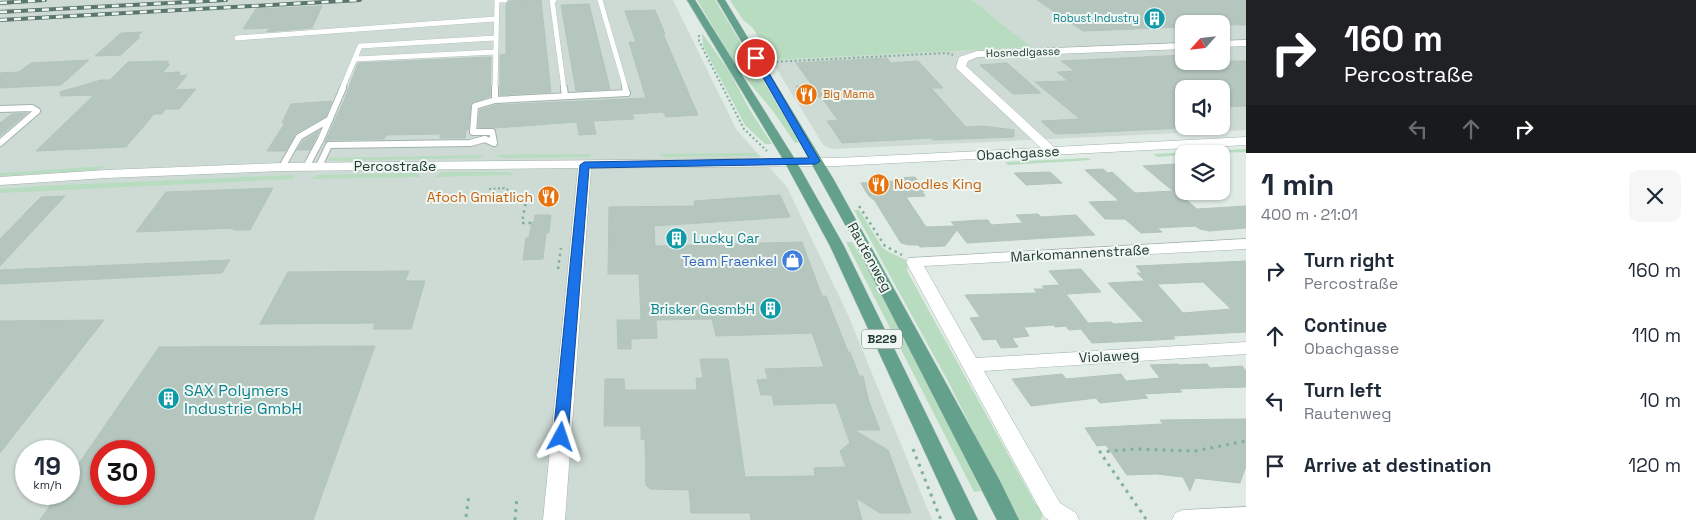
<!DOCTYPE html>
<html lang="en">
<head>
<meta charset="utf-8">
<style>
  :root { --surface:#fff; --page:#f6f6f7; --text:#1f2937; --muted:#747a83 }
  body { margin:0; font-family:"Space Grotesk",sans-serif; background:var(--page); color:var(--text); height:100vh; display:flex; flex-direction:column; font-size:19px; white-space:nowrap }
  * { box-sizing:border-box; margin:0 }
  p { font-size:16px; color:var(--muted) }
  .icon { flex:none; width:28px; height:28px; fill:none; stroke:currentColor; stroke-width:2; stroke-linecap:round; stroke-linejoin:round }
  .map { position:relative; flex:1; overflow:hidden }
  .details { display:flex; flex-direction:column; background:var(--surface); width:450px }
  .details>* { flex:none }
  .top-card { background:#202124; color:#fff; overflow:hidden }
  .needle { width:32px; rotate:243deg }
  .buttons { position:absolute; left:1175px; top:15px; display:grid; gap:10px }
  .buttons a { display:grid; place-items:center; width:55px; height:55px; border-radius:10px; background:var(--surface); box-shadow:0 1px 4px #0004; font-size:25px }
  .speed { position:absolute; left:15px; top:440px; display:flex; gap:10px; font-size:25px; font-weight:700; text-align:center }
  .speed>* { display:grid; place-content:center; width:65px; height:65px; border-radius:50%; background:var(--surface); box-shadow:0 1px 4px #0004; line-height:1 }
  .speed small { font-size:12px; font-weight:400 }
  .speed .limit { border:8px solid #d22; background:#fff; color:#111 }
  .pin { position:absolute; display:grid; place-items:center; width:42px; height:42px; color:#fff; margin:-21px; border:2px solid #fff; border-radius:50%; box-shadow:0 1px 5px #0007 }
  .me { position:absolute; width:55px; margin:-28px; rotate:5deg; stroke-linejoin:round; filter:drop-shadow(0 0 4px #0008) }
  .turn { display:flex; align-items:center; gap:18px; height:105px; padding:0 15px; font-size:22px }
  .turn .icon { width:65px; height:65px; stroke-width:2.5 }
  .turn b { display:block; font-size:35px; line-height:42px }
  .lanes { display:flex; align-items:center; height:48px; padding:0 15px; background:#0003; justify-content:center; gap:25px; direction:ltr }
  .lanes .off { opacity:.35 }
  .round { display:grid; place-items:center; flex:none; width:52px; height:52px; border-radius:10px; background:var(--page) }
  .head { display:flex; align-items:center; justify-content:space-between; height:85px; padding:0 15px }
  h1 { font-size:30px; font-weight:700; line-height:38px }
  ul { padding:0; list-style:none }
  li { display:flex; align-items:center; gap:15px; height:65px; padding:0 15px }
  li div { flex:1 }
  li b { display:block; font-size:19px }
  li em { font-style:normal }
  main { display:flex; flex:1; min-height:0 }
  .map>svg:first-child { display:block }
  .built { fill:#cedbd4; fill-rule:evenodd }
  .green { fill:#b8dcbf }
  .building { fill:#b5c6be; stroke:#b2c4bb; fill-rule:evenodd }
  .lines { fill:none; stroke-linecap:round; stroke-linejoin:round }
  .lane-far1-casing { stroke:#a3b3ac; stroke-width:5.5 }
  .lane-casing { stroke:#a3b3ac; stroke-width:8 }
  .street-casing { stroke:#a3b3ac; stroke-width:1 }
  .primary-casing { stroke:#c1c8c6; stroke-width:1 }
  .path-far2 { stroke:#80af9c; stroke-width:2; stroke-dasharray:2 2.5; stroke-linecap:butt }
  .path-far1 { stroke:#80af9c; stroke-width:2.5; stroke-dasharray:2.5 4; stroke-linecap:butt }
  .path { stroke:#80af9c; stroke-width:3; stroke-dasharray:3 5; stroke-linecap:butt }
  .lane-far1 { stroke:#fff; stroke-width:5 }
  .lane { stroke:#fff; stroke-width:6 }
  .street { fill:#fff; fill-rule:evenodd }
  .primary { fill:#64a18c; fill-rule:evenodd }
  .rail-casing { stroke:#5b776d; stroke-width:4 }
  .rail { stroke:#f0f7f3; stroke-width:2.5; stroke-dasharray:7; stroke-linecap:butt }
  .route { fill:#1a73e8; stroke:#114b97 }
  .labels { text-anchor:middle; stroke-width:4; stroke-linejoin:round; paint-order:stroke }
  .far-culture-label { font-size:11px; fill:#0d838f; stroke:#f0f7f3; text-anchor:end }
  .far-street-label { font-size:11px; fill:#213b32; stroke:#f0f7f3 }
  .far-food-label { font-size:11px; fill:#c56008; stroke:#f0f7f3; text-anchor:start }
  .shield { fill:#f0f7f3; stroke:#5f736c; stroke-width:1 }
  .shield-label { font-size:12px; font-weight:bold; fill:#213b32 }
  .street-label { font-size:14px; fill:#213b32; stroke:#f0f7f3 }
  .food-label { font-size:14px; fill:#c56008; stroke:#f0f7f3; text-anchor:start }
  .culture-label { font-size:14px; fill:#0d838f; stroke:#f0f7f3; text-anchor:start }
  .shop-label { font-size:14px; fill:#366cbe; stroke:#f0f7f3; text-anchor:end }
  .near-culture-label { font-size:16px; fill:#0d838f; stroke:#f0f7f3; text-anchor:start }
</style>
</head>
<body>
<main>
<div class="map">
<svg width="1246" height="520" viewBox="0 0 1246 520">
  <rect width="100%" height="100%" fill="#e0ebe5"/>
  <path class="built" d="M0,0H673L736,129L787,187L848,315L932,520H0V8L36,6L0,7ZM26,451H69V494H26ZM101,451H144V494H101Z
    M972,0H1246V130L833,149L824,146L771,60L1030,47ZM1184,24H1221V61H1184ZM1184,89H1221V126H1184Z"/>
  <path class="green" d="M697,0H715L800,142L795,143L773,111L738,69Z
    M730,0H972L1031,47L771,60L753,28L743,20Z
    M702,33L729,71L751,112L772,144H765L745,125L703,46Z
    M1246,149V152L1184,154V155L1157,157L1154,154Z
    M755,153L761,156L664,157L659,154Z
    M485,155L480,158L331,161L328,158Z
    M496,155L590,154V157L500,158Z
    M1088,158L1091,160L1008,165L1005,162Z
    M105,166L96,170L0,176V173Z
    M441,172H510L513,175L435,177Z
    M417,173L421,177L310,179L317,175Z
    M292,175L294,177L292,179L0,193V189L41,186Z
    M854,210H859L882,247L887,251L908,261L907,271L1035,503L1043,512L1041,520H1017L949,383Z
    M846,242H852L885,294L981,491L974,492Z"/>
  <path class="building" d="M541,0L551,92L500,95V55L506,54V4L509,1Z
    M1037,0H1246V25L1184,24V27L1083,31Z
    M589,4L610,89L576,91L561,5Z
    M322,6L312,28L266,32L270,28L243,29L256,9Z
    M655,10L665,34H663L698,115L666,117L663,112L632,114L634,119L593,121L596,134L579,135L577,122L495,128L478,127L480,110L496,105L646,98L629,42H636L625,11Z
    M142,32L137,37H140L121,55L95,56L121,33Z
    M1184,55V61H1246V106L1221,107V89H1184V128L1060,134L1054,133L1041,121L1080,119L1035,82L1068,81L1057,72L1075,71L1061,61Z
    M491,57L490,96L471,103L468,130H466L465,138H440V134L387,135L384,139L329,140L325,142L344,101L358,63Z
    M887,58L891,63L918,61L943,88H931L966,127L983,126L1014,130V137L933,140L931,138L842,143L827,121L838,120L821,97L805,98L796,86L812,85L796,63Z
    M89,60L61,85L0,88V73L19,72L31,63Z
    M169,61L166,64H170L162,73L180,72L178,76L187,75L175,90L196,89L179,109H165L162,114H154L126,147L36,151L94,95L61,96L60,92L101,80H110L128,62Z
    M1007,63L1041,93L1013,94L980,65Z
    M332,101L326,116L296,133L286,151H267L285,123H282L291,104Z
    M27,113L0,136V123L12,114Z
    M319,131L310,150H297L303,141Z
    M1176,164L1184,166V198L1197,209L1246,206V228L1209,231L1200,229L1195,226L1157,228L1162,232L1141,233L1125,219H1105L1089,202L1119,201L1085,170L1103,169L1108,173L1112,172L1135,193L1173,191L1143,166Z
    M1050,172L1062,183L1026,185L1014,173Z
    M915,177L925,191H922L925,196L906,197L926,227L955,226L951,222L980,220H988L991,225L1023,223L1016,215L1038,214L1041,217L1076,215L1095,235L967,243L957,230L945,246L920,247L918,245H909L901,243L875,201L868,195L861,183L896,181L893,178Z
    M273,188L250,230H233L234,228L136,232L166,192Z
    M543,191H555L554,203H542Z
    M780,195L790,217L654,226L655,246L802,242L822,296H826L848,352H850L859,376H863L869,402L880,430H854L888,450L911,513H880L856,498L862,520H751L750,513H691L689,490L650,489L646,485L645,440L641,439V426H604L605,379H624L625,390H697L696,378H703L700,359H728L745,477L815,476L814,468L846,467L840,451L850,443L836,403L774,405L772,395H761L757,380L768,379L765,369L824,367L812,333L716,336L712,319L656,320L657,338L631,339V349H618L617,320H641L639,274H608L609,207L695,206L694,201Z
    M65,196L0,266V239L41,197Z
    M535,215H551L549,233H546L543,259L523,260L526,238H529L532,222H534Z
    M230,260L222,273L0,284V270Z
    M1246,261V332L1173,336L1175,339L1157,340L1092,343L1081,329L1069,330L1066,326L1055,327L1054,325L1024,327L1029,336L1012,338L1018,347L1001,348L996,339L983,340L970,318L980,317L965,295L1037,293L1034,289H1045L1042,286L1059,285L1088,323L1111,322L1114,324L1144,322L1108,283L1145,281L1137,273H1142L1136,266ZM1203,282L1231,309L1183,313L1157,284Z
    M1081,269L1101,292L1067,294L1049,271Z
    M409,271L405,281H425L411,329H373L375,323L260,324L288,272Z
    M104,320L0,453V321Z
    M375,346L313,520H40L58,494H69V478L159,347ZM101,451H144V494H101Z
    M1178,364L1179,365L1207,364L1210,368L1242,366L1246,371V387L1179,389L1182,392L1144,394L1148,398L1100,403L1096,398L1031,406L1012,379L1062,374L1066,379L1121,374L1126,381L1160,378L1150,365Z
    M1246,419V466L1240,483L1195,478L1190,491L1183,477L1156,474L1127,475L1106,445L1097,446L1085,428L1163,424L1160,420Z"/>
  <g class="lines">
    <defs>
      <path id="lane-far1" d="M554,0H552L564,89
        M600,0L626,89
        M237,38L495,19
        M355,59L495,52
        M342,89L360,46L495,38
        M495,89L497,0H505"/>
      <path id="lane" d="M564,88L565,96
        M495,100V88
        M0,109L32,108L37,111L0,143
        M494,143L492,132H473L475,106L495,100L627,93L625,88
        M319,166L329,145L470,143L485,139L494,143
        M282,167L299,137L330,119
        M306,167L321,139L343,88"/>
      <path id="street" d="M1246,40V46L1221,47V41Z
        M1184,43V49L978,57L968,61L966,66L1054,147L1246,137V145L837,166L591,168L565,520H543L578,168L282,171L106,178L0,185V177L106,170L282,163L837,158L1041,148L957,69L956,67L959,57L977,51Z
        M1246,239V249L924,266L976,358L1246,342V354L984,371L1060,503L1076,513L1079,520H1049L1044,517L906,262L909,258Z
        M1246,507V520H1172L1175,513L1183,510Z"/>
      <path id="primary" d="M687,0H695L796,161L844,246L978,520H956L830,246L784,161Z
        M717,0H725L834,180L1000,481L1019,520H997L854,241L787,119Z"/>
    </defs>
    <use href="#lane-far1" class="lane-far1-casing"/>
    <use href="#lane" class="lane-casing"/>
    <use href="#street" class="street-casing"/>
    <use href="#primary" class="primary-casing"/>
    <path class="path-far2" d="M699,35V41L744,129L767,151
      M772,62L947,53L953,55
      M489,189L505,188L525,201"/>
    <path class="path-far1" d="M523,199L526,201L522,223H532
      M859,206L885,246L902,255
      M558,269L561,248"/>
    <path class="path" d="M913,449L941,520
      M466,517L469,495
      M1146,519L1100,452L1135,449L1195,451L1246,441
      M515,520L517,496"/>
    <use href="#lane-far1" class="lane-far1"/>
    <use href="#lane" class="lane"/>
    <use href="#street" class="street"/>
    <use href="#primary" class="primary"/>
    <defs>
      <path id="rail" d="M0,3L45,0
        M0,12L226,0
        M0,20L360,0"/>
    </defs>
    <use href="#rail" class="rail-casing"/>
    <use href="#rail" class="rail"/>
  </g>
  <path class="route" d="M753,57L760,58L820,161L816,164L589,168L568,437L566,441L561,443L556,441L553,437L580,165L584,162L809,158L752,58Z"/>
  <defs>
    <symbol id="building-disc" viewBox="-11 -11 22 22"><circle r="9.5" fill="#0f9aa8" stroke="#f0f7f3"/><path d="M-4-6H4V6H1V3H-1V6H-4ZM-2.5-4.3h1.7v1.8h-1.7ZM.8-4.3h1.7v1.8H.8ZM-2.5-1h1.7V.8h-1.7ZM.8-1h1.7V.8H.8Z" fill="#fff"/></symbol>
    <symbol id="restaurant-disc" viewBox="-11 -11 22 22"><circle r="9.5" fill="#e8710a" stroke="#f0f7f3"/><path d="M-5-6h1v4h1v-4h1v4h1v-4h1v5L-1.5 .5V6h-2V.5L-5-1ZM5-6V6H3V1.5H1.5Q1.5-4 5-6Z" fill="#fff"/></symbol>
    <symbol id="shop-disc" viewBox="-11 -11 22 22"><circle r="9.5" fill="#3f7fe0" stroke="#f0f7f3"/><path d="M-5-2.5h2.3a2.7 3.5 0 0 1 5.4 0H5L5.5 6h-11ZM-1.5-2.5h3a1.5 2.3 0 0 0-3 0Z" fill="#fff"/></symbol>
  </defs>
  <g fill-rule="evenodd">
    <use href="#building-disc" x="1142" y="6" width="25" height="25"/>
    <use href="#restaurant-disc" x="794" y="82" width="25" height="25"/>
    <use href="#restaurant-disc" x="866" y="172" width="25" height="25"/>
    <use href="#restaurant-disc" x="536" y="184" width="25" height="25"/>
    <use href="#building-disc" x="664" y="226" width="25" height="25"/>
    <use href="#shop-disc" x="780" y="248" width="25" height="25"/>
    <use href="#building-disc" x="758" y="296" width="25" height="25"/>
    <use href="#building-disc" x="156" y="386" width="25" height="25"/>
  </g>
  <g class="labels">
    <g class="far-culture-label">
      <text x="1139" y="22">Robust Industry</text>
    </g>
    <g class="far-street-label">
      <text transform="translate(1023 52) rotate(-2)" y="4">Hosnedlgasse</text>
    </g>
    <g class="far-food-label">
      <text x="823" y="98">Big Mama</text>
    </g>
    <rect class="shield" x="862" y="329.5" width="40" height="19" rx="4"/>
    <g class="shield-label">
      <text x="882" y="343">B229</text>
    </g>
    <g class="street-label">
      <text transform="translate(1018 153) rotate(-3)" y="5">Obachgasse</text>
      <text x="395" y="171">Percostraße</text>
      <text transform="translate(1080 253) rotate(-3)" y="5">Markomannenstraße</text>
      <text transform="translate(870 257) rotate(61)" y="5">Rautenweg</text>
      <text transform="translate(1109 356) rotate(-3)" y="5">Violaweg</text>
    </g>
    <g class="food-label">
      <text x="894" y="189">Noodles King</text>
      <text x="533" y="202" text-anchor="end">Afoch Gmiatlich</text>
    </g>
    <g class="culture-label">
      <text x="693" y="243">Lucky Car</text>
      <text x="755" y="314" text-anchor="end">Brisker GesmbH</text>
    </g>
    <g class="shop-label">
      <text x="777" y="266">Team Fraenkel</text>
    </g>
    <g class="near-culture-label">
      <text x="184" y="396">SAX Polymers<tspan x="184" dy="18">Industrie GmbH</tspan></text>
    </g>
  </g>
</svg>
<div class="buttons">
<a><svg class="needle" viewBox="-14 -14 28 28"><path d="M0-13l5 13h-10z" fill="#e53935"/><path d="M0 13l5-13h-10z" fill="#747a83"/></svg></a>
<a><svg class="icon" aria-label="sound" viewBox="0 0 24 24"><path d="M4 9h4l5-4v14l-5-4H4zM17 9q2 3 0 6"/></svg></a>
<a><svg class="icon" aria-label="layers" viewBox="0 0 24 24"><path d="M12 4l9 5-9 5-9-5zM3 14l9 5 9-5"/></svg></a>
</div>
<div class="speed"><div>19<small>km/h</small></div><div class="limit">30</div></div>
<div class="pin" style="left:756px;top:58px;background:#d93025"><svg class="icon" aria-label="arrive" viewBox="0 0 24 24"><path d="M6 21V4h12l-3 4 3 4H6"/></svg></div>
<svg class="me" style="left:561px;top:437px" viewBox="-20 -20 40 40"><path d="M0-17L14 15 0 8-14 15z" fill="#1a73e8" stroke="#fff" stroke-width="4"/></svg>
</div>
<section class="details">
<div class="top-card">
<div class="turn"><svg class="icon" aria-label="right" viewBox="0 0 24 24"><path d="M7 20v-9h11M14 6l5 5-5 5"/></svg><div><b>160 m</b>Percostraße</div></div>
<div class="lanes"><svg class="icon off" aria-label="left" viewBox="0 0 24 24"><path d="M17 20v-9H6M10 6l-5 5 5 5"/></svg><svg class="icon off" aria-label="ahead" viewBox="0 0 24 24"><path d="M12 20V5M6 11l6-6 6 6"/></svg><svg class="icon" aria-label="right" viewBox="0 0 24 24"><path d="M7 20v-9h11M14 6l5 5-5 5"/></svg></div>
</div>
<div class="head"><div><h1>1 min</h1><p>400 m · 21:01</p></div><a class="round"><svg class="icon" aria-label="close" viewBox="0 0 24 24"><path d="M6 6l12 12M18 6L6 18"/></svg></a></div>
<ul>
<li><svg class="icon" aria-label="right" viewBox="0 0 24 24"><path d="M7 20v-9h11M14 6l5 5-5 5"/></svg><div><b>Turn right</b><p>Percostraße</p></div><em>160 m</em></li>
<li><svg class="icon" aria-label="ahead" viewBox="0 0 24 24"><path d="M12 20V5M6 11l6-6 6 6"/></svg><div><b>Continue</b><p>Obachgasse</p></div><em>110 m</em></li>
<li><svg class="icon" aria-label="left" viewBox="0 0 24 24"><path d="M17 20v-9H6M10 6l-5 5 5 5"/></svg><div><b>Turn left</b><p>Rautenweg</p></div><em>10 m</em></li>
<li><svg class="icon" aria-label="arrive" viewBox="0 0 24 24"><path d="M6 21V4h12l-3 4 3 4H6"/></svg><div><b>Arrive at destination</b></div><em>120 m</em></li>
</ul>
</section>
</main>
</body>
</html>
